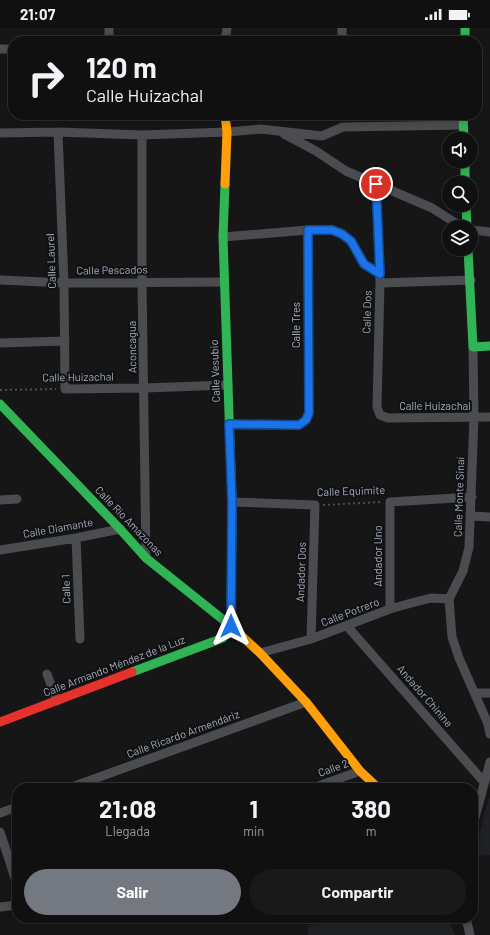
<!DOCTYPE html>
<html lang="es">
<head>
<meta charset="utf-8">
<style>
  :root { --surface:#101011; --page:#19191a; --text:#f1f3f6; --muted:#9c9d9f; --line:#303031; --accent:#747880 }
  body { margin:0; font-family:Barlow,sans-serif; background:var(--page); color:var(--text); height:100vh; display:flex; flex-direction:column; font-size:15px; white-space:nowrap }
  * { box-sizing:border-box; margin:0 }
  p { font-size:13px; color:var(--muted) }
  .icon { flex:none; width:22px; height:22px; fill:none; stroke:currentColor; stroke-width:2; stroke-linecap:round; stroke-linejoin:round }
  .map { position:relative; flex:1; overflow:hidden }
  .drawer { position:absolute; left:12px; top:755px; width:466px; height:140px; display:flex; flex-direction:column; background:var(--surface); border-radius:16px; box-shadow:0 2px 6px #0003,0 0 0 1px var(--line) }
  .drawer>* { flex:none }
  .top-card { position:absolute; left:8px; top:8px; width:474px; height:84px; border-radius:16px; box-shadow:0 2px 6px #0003,0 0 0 1px var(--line); background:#101011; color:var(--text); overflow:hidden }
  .fabs { position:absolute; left:442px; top:104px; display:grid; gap:8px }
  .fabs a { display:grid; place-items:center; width:36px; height:36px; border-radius:50%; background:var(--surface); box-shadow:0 2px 6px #0003,0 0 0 1px var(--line); font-size:20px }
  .pin { position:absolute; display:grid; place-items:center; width:34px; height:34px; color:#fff; margin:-17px; border:2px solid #fff; border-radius:50%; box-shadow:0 1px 4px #0007 }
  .me { position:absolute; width:44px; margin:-22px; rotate:0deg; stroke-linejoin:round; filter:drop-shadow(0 0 3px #0008) }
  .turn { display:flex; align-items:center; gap:14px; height:84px; padding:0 12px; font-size:18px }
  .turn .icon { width:52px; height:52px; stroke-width:2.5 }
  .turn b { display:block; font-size:28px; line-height:34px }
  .eta { display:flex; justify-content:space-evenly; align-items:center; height:68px; text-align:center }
  .eta b { font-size:24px; font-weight:700; line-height:28px }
  .primary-button { display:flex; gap:8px; margin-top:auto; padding:8px 12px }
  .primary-button a { flex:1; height:46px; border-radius:24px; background:var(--accent); color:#fff; font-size:16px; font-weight:700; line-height:46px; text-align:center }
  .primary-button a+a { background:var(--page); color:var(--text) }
  .status { display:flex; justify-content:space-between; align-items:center; height:28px; padding:0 20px; background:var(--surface); direction:ltr }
  .status svg { height:11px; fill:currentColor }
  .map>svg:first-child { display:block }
  .built { fill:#202124 }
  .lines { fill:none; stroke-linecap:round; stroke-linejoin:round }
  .path { stroke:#4c4e51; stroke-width:2; stroke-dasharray:2 3; stroke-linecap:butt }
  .street { stroke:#4a4c50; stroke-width:9 }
  .fast { stroke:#30b455; stroke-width:9 }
  .slow { stroke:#ff9f0a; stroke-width:9 }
  .jam { stroke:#e5322d; stroke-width:9 }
  .route-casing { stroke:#114b97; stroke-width:10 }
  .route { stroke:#1a73e8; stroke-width:7 }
  .labels { text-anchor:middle; stroke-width:4; stroke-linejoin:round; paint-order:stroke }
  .street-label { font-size:11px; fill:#a6adb9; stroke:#101113 }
</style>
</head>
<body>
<div class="status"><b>21:07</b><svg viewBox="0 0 49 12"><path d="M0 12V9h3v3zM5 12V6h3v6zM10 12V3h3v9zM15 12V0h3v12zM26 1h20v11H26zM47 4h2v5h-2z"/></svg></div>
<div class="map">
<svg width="490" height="907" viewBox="0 0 490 907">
  <rect width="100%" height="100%" fill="#161617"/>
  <path class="built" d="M490,769V827L474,828L485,783Z
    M394,890H448L455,907H308V897Z"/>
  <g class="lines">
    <path class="path" d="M0,362L56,361
      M323,477L381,474"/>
    <path class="street" d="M109,0V13
      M225,13L227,0
      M342,13V0
      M0,21H13
      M58,104L64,255L65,361L145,360L228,357
      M0,105L58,104L142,107L227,104L261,101L322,108L343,99L463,97
      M284,106L316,123L346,143L432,180L462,199
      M142,107V254L146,530
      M376,156L380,255L377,379L380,387L388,390L490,389
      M471,202L490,204
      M223,209L308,202H332L342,206L351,213L364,236L380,245
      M0,252L64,255L224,254
      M380,255L471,252
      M0,315L65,313
      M473,319L474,390L469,519L463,543L449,571L452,609L459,630L488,696L490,706
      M229,397H299L306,392L309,385L308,202
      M0,472L17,471
      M232,474L315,477L311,611
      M471,488L490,489
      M76,510L80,611
      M0,522L76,510L120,501
      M390,581V474L472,469
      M347,598L484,754
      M260,625L311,611L390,581L415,574L431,570L449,571
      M47,646L57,673
      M475,665H490
      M69,760L306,674
      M313,760L360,743
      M0,785L17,779
      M473,797L490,734
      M0,804L17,856
      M0,879L17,877
      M466,890L470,907"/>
    <path class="fast" d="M465,0V13
      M463,87L464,111
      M465,133V155
      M466,177L467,199
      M468,221L473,319L490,318
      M0,376L120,501L146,530L231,598
      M132,644L223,610L231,598L232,474L223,209L225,156"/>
    <path class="slow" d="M225,87L227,104L225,156
      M231,598L260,625L306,674L360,743L378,760"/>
    <path class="jam" d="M0,694L132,644"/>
  </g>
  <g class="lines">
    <defs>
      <path id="route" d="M231,598L232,474L229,396L299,397L306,392L309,385L308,202H332L342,206L351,213L364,236L380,246L376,156"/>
    </defs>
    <use href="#route" class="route-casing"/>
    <use href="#route" class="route"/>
  </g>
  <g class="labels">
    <g class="street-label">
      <text transform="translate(51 233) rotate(-92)" y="4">Calle Laurel</text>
      <text transform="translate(112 242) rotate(-1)" y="4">Calle Pescados</text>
      <text transform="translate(367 284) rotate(-88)" y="4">Calle Dos</text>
      <text transform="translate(296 297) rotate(-90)" y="4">Calle Tres</text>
      <text transform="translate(132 319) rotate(-91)" y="4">Aconcagua</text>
      <text transform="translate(215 343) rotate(-92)" y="4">Calle Vesubio</text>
      <text transform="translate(78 349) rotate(-1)" y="4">Calle Huizachal</text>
      <text x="435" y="382">Calle Huizachal</text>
      <text transform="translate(351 463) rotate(-2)" y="4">Calle Equimite</text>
      <text transform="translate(459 469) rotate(-88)" y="4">Calle Monte Sinaí</text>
      <text transform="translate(129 493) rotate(46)" y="4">Calle Río Amazonas</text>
      <text transform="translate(58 500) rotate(-10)" y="4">Calle Diamante</text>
      <text transform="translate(378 528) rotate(-90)" y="4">Andador Uno</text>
      <text transform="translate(301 544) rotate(-88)" y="4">Andador Dos</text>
      <text transform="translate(66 561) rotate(-92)" y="4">Calle 1</text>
      <text transform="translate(350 584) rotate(-21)" y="4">Calle Potrero</text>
      <text transform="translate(114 638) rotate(-21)" y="4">Calle Armando Méndez de la Luz</text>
      <text transform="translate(425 668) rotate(49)" y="4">Andador Chinine</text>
      <text transform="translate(183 706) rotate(-20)" y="4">Calle Ricardo Armendáriz</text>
      <text transform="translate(333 740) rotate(-20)" y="4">Calle 2</text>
    </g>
  </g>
</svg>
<div class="fabs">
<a><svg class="icon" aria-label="sound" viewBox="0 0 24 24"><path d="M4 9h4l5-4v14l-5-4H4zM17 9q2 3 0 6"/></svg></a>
<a><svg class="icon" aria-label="search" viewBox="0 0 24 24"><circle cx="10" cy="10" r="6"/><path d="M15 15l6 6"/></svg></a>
<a><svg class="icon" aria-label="layers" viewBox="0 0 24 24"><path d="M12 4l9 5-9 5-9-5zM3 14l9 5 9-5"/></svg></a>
</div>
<div class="pin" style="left:376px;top:156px;background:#d93025"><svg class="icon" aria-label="arrive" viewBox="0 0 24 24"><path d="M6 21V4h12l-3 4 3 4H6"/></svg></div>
<svg class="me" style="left:231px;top:598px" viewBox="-20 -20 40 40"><path d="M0-17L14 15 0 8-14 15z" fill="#1a73e8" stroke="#fff" stroke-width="4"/></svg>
<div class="top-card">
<div class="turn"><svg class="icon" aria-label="right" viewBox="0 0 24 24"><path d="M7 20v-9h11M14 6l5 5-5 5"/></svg><div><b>120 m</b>Calle Huizachal</div></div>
</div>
<section class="drawer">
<div class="eta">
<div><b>21:08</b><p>Llegada</p></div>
<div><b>1</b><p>min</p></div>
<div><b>380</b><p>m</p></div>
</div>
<div class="primary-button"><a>Salir</a><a>Compartir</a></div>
</section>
</div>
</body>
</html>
